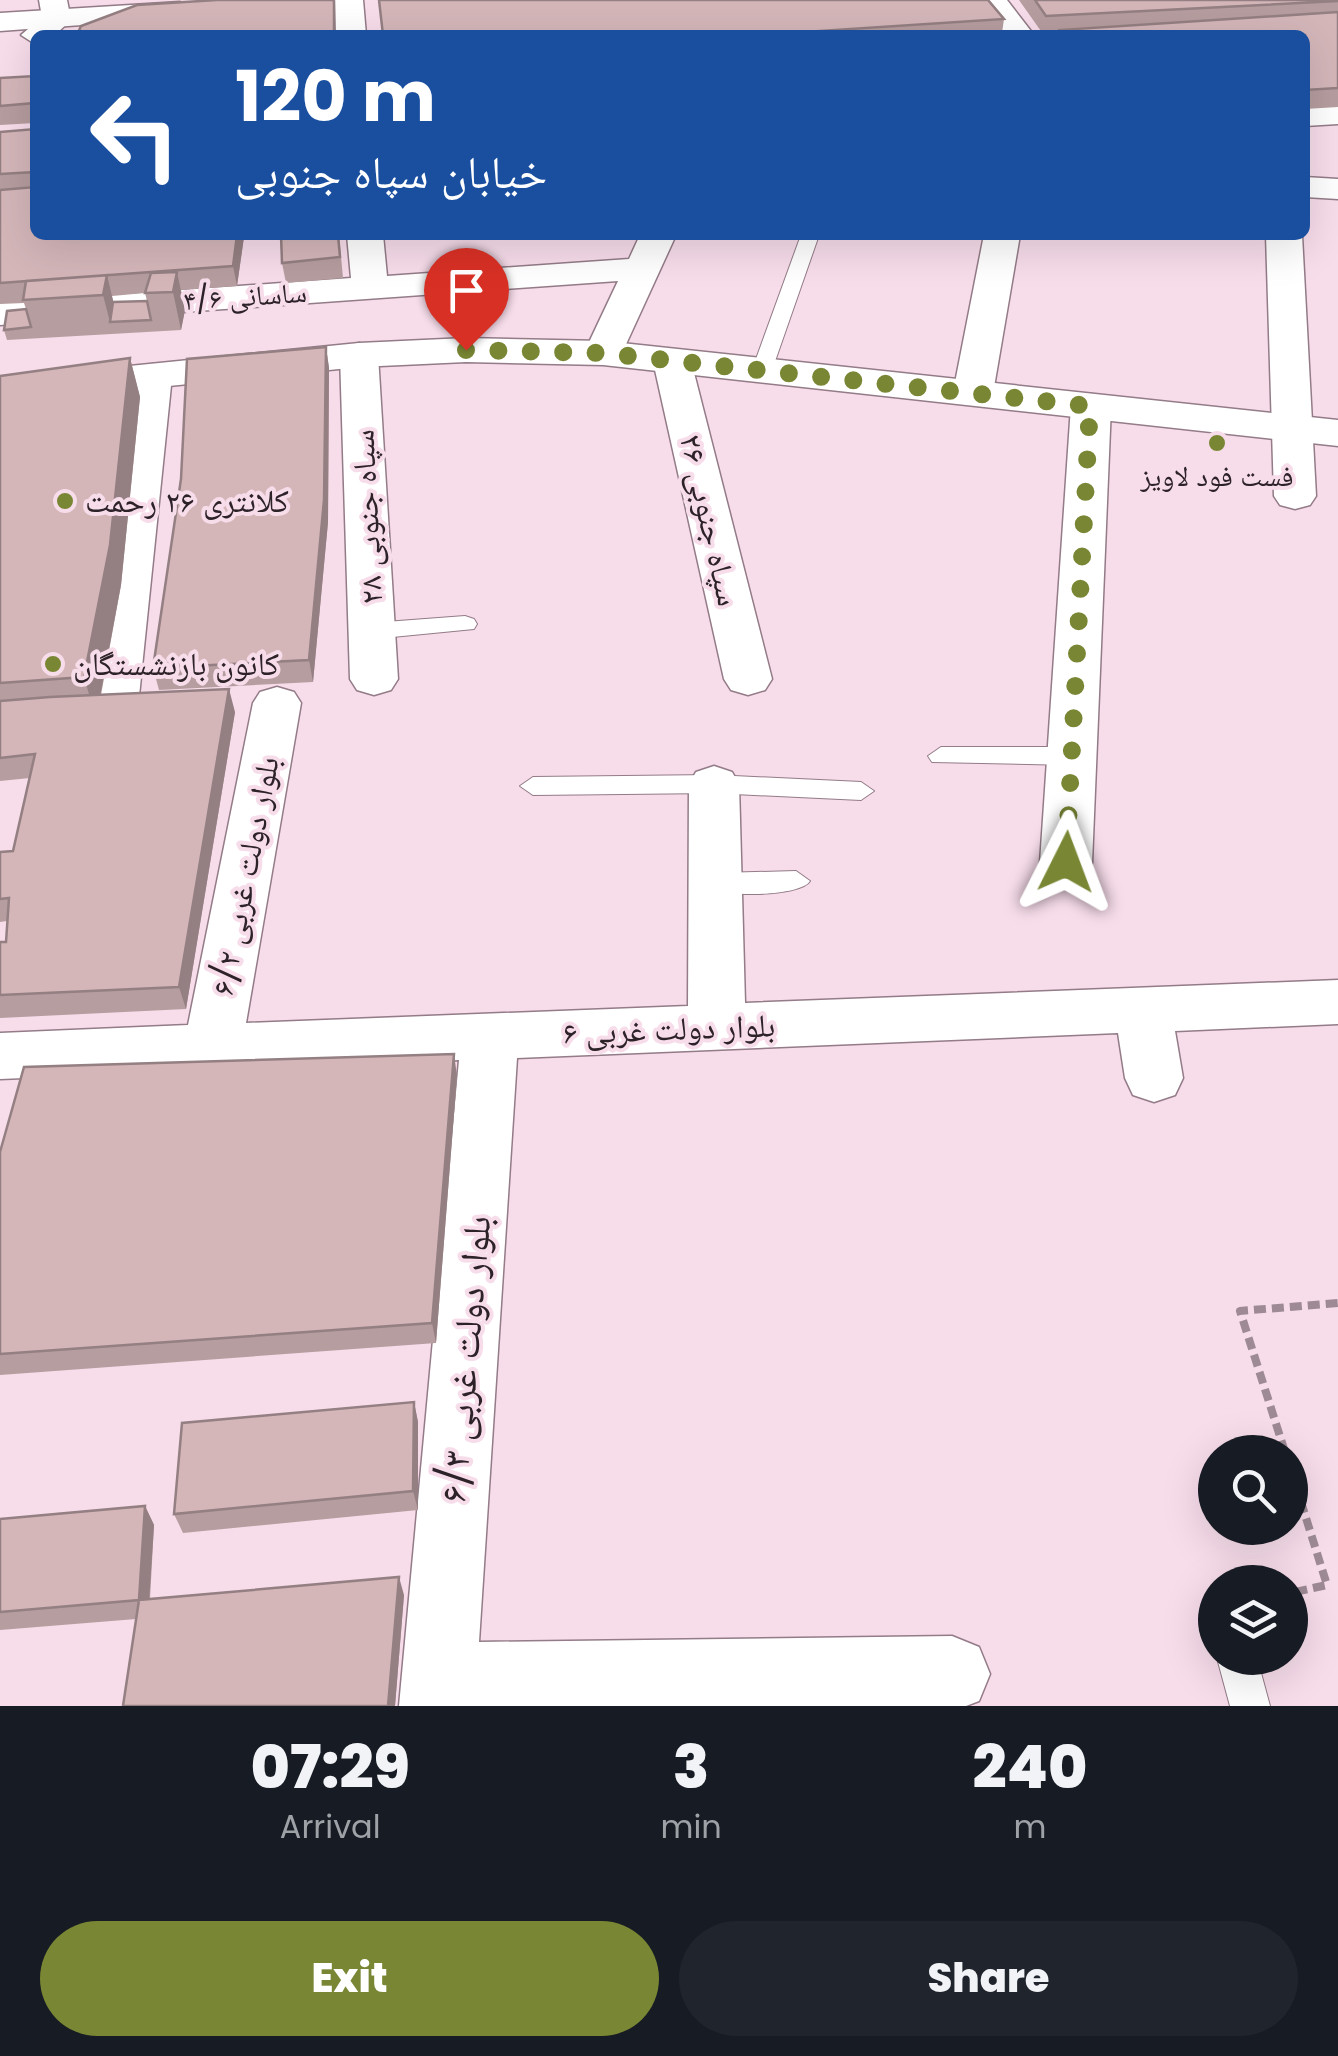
<!DOCTYPE html>
<html lang="en">
<head>
<meta charset="utf-8">
<style>
  :root { --surface:#171b24; --page:#20242c; --text:#f1f3f6; --muted:#9ea1a6; --accent:#798633 }
  body { margin:0; font-family:Poppins,"Noto Naskh Arabic",sans-serif; background:var(--page); color:var(--text); height:100vh; display:flex; flex-direction:column; font-size:38px; white-space:nowrap }
  * { box-sizing:border-box; margin:0 }
  p { font-size:32px; color:var(--muted) }
  .icon { flex:none; width:55px; height:55px; fill:none; stroke:currentColor; stroke-width:2; stroke-linecap:round; stroke-linejoin:round }
  .map { position:relative; height:1706px; overflow:hidden }
  .drawer { display:flex; flex-direction:column; background:var(--surface); flex:1 }
  .drawer>* { flex:none }
  .top-card { position:absolute; left:30px; top:30px; width:1280px; height:210px; border-radius:15px; box-shadow:0 10px 40px #0002; background:#1a4fa0; color:#fff; overflow:hidden }
  .controls { position:absolute; left:1198px; top:1435px; display:grid; gap:20px }
  .controls a { display:grid; place-items:center; width:110px; height:110px; border-radius:50%; background:var(--surface); box-shadow:0 10px 40px #0002; font-size:50px }
  .pin { position:absolute; display:grid; place-items:center; width:85px; height:85px; color:#fff; margin:-102px -42px; border-radius:50% 50% 50% 0; rotate:-45deg; box-shadow:0 0 10px #0007 }
  .pin .icon { rotate:45deg }
  .me { position:absolute; width:110px; margin:-55px; rotate:3deg; stroke-linejoin:round; filter:drop-shadow(0 0 8px #0008) }
  .turn { display:flex; align-items:center; gap:35px; height:210px; padding:0 40px; font-size:45px }
  .turn .icon { width:130px; height:130px; stroke-width:2.5 }
  .turn b { display:block; font-size:70px; line-height:85px }
  .eta { display:flex; justify-content:space-evenly; align-items:center; height:170px; text-align:center }
  .eta b { font-size:60px; font-weight:800; line-height:70px }
  .cta { display:flex; gap:20px; margin-top:auto; padding:20px 40px }
  .cta a { flex:1; height:115px; border-radius:60px; background:var(--accent); color:#fff; font-size:40px; font-weight:800; line-height:115px; text-align:center }
  .cta a+a { background:var(--page); color:var(--text) }
  .map>svg:first-child { display:block }
  .lines { fill:none; stroke-linecap:round; stroke-linejoin:round }
  .service-casing { stroke:#937b87; stroke-width:2 }
  .minor-casing { stroke:#937b87; stroke-width:3 }
  .tertiary-casing { stroke:#937b87; stroke-width:3 }
  .path { stroke:#9d8a94; stroke-width:8; stroke-dasharray:12 6; stroke-linecap:butt }
  .service { fill:#fff; fill-rule:evenodd }
  .minor { fill:#fff; fill-rule:evenodd }
  .tertiary { fill:#fff; fill-rule:evenodd }
  .wall { fill:#b69d9f; fill-rule:evenodd }
  .shaded-wall { fill:#947f82 }
  .building { fill:#d4b6b9; stroke:#947f82; stroke-width:2.5 }
  .route { stroke:#798633; stroke-width:18; stroke-dasharray:0 32.4 }
  .poi-dot { fill:#798633; stroke:#f7dcea; stroke-width:4 }
  .labels { text-anchor:middle; stroke-width:8; stroke-linejoin:round; paint-order:stroke }
  .far-street-label { font-size:28px; fill:#2c2227; stroke:#f7dcea }
  .far-poi-label { font-size:28px; fill:#2c2227; stroke:#f7dcea }
  .poi-label { font-size:32px; fill:#2c2227; stroke:#f7dcea; text-anchor:start }
  .street-label { font-size:32px; fill:#2c2227; stroke:#f7dcea }
  .near-street-label { font-size:38px; fill:#2c2227; stroke:#f7dcea }
</style>
</head>
<body>
<div class="map">
<svg width="1338" height="1706" viewBox="0 0 1338 1706">
  <rect width="100%" height="100%" fill="#f7dcea"/>
  <g class="lines">
    <defs>
      <path id="service" d="M801,235H819L772,370L769,374H755L752,370Z
        M465,616L474,619L477,624L474,629L372,639L360,631L372,623Z
        M941,747H1072L1085,756L1072,765L932,762L928,756Z
        M714,775L861,782L874,791L861,800L714,793L533,795L520,786L533,777Z
        M796,871L810,881C801,897 714,899 705,883L719,873Z
        M1217,1658H1257L1270,1706H1230Z"/>
      <path id="minor" d="M39,0H67L71,20L55,35H35V44L21,35L42,17Z
        M335,0H363L366,35H336Z
        M978,0H1007L1034,35H1004Z
        M1338,106V124L1305,126V108Z
        M1305,177L1338,179V199L1305,197Z
        M347,235H383L387,276L629,259L640,235H676L622,353L617,361H589L584,353L618,281L0,325V303L351,278Z
        M984,235H1020L993,393L987,401H959L953,393Z
        M1266,235H1302L1316,496L1310,505L1295,509L1280,505L1274,496Z
        M359,343L373,347L378,355L398,679L391,690L374,695L357,690L350,679L340,355L345,347Z
        M672,349L686,353L691,361L772,679L765,690L748,695L731,690L724,679L653,361L658,353Z
        M153,364L167,368L172,376L138,706L131,717L114,722L97,717L90,706L134,376L139,368Z
        M1091,394L1105,398L1111,406L1092,863L1085,876L1066,882L1047,876L1040,863L1071,406L1077,398Z
        M277,687L294,692L301,703L246,1023L688,1006L689,784L696,772L714,766L732,772L739,784L745,1003L1338,980V1024L1175,1031L1183,1078L1175,1095L1154,1102L1133,1095L1125,1078L1118,1033L517,1058L479,1642L952,1636L979,1647L990,1674L979,1701L966,1706H399L459,1060L0,1079V1033L188,1025L253,703L260,692Z"/>
      <path id="tertiary" d="M180,2L195,11L191,17L0,31V13Z
        M466,338L603,341L1338,420V446L603,365L466,362L359,367L0,403V379L359,343Z"/>
    </defs>
    <use href="#service" class="service-casing"/>
    <use href="#minor" class="minor-casing"/>
    <use href="#tertiary" class="tertiary-casing"/>
    <path class="path" d="M1285,1452L1240,1311L1338,1303
      M1290,1467L1327,1585L1290,1593"/>
    <use href="#service" class="service"/>
    <use href="#minor" class="minor"/>
    <use href="#tertiary" class="tertiary"/>
  </g>
  <path class="wall" d="M1019,0H1338V107L1305,109V35L1043,34Z
    M1004,19L1002,33L1008,35H383Z
    M35,76V123L0,125V78Z
    M35,129V235H268L244,237L237,286L181,290L185,310L181,330L7,340L4,330L26,309L24,303L0,304V132ZM145,293L147,301L113,302L112,296Z
    M281,235H339L343,278L286,283L282,263Z
    M326,347L329,368L328,522L313,682L159,690L153,668Z
    M130,358L140,397L121,585L101,695L235,712L186,1009L0,1018V942H6L7,921L0,922V852L13,851L30,778L0,781V376Z
    M457,1076L436,1343L0,1375V1152Z
    M414,1402L418,1422V1510L183,1533L174,1514Z
    M145,1506L154,1525L150,1599L404,1595L395,1706H123L136,1619L0,1630V1519Z"/>
  <path class="shaded-wall" d="M237,235H243L244,237L237,286L233,266Z
    M177,272L185,310L181,330L173,292Z
    M107,275L116,313L110,322L103,295Z
    M326,347L329,368L328,522L313,682L309,660Z
    M130,358L140,397L121,585L96,718L84,677Z
    M229,689L235,712L186,1009L179,987Z
    M454,1054L457,1076L436,1343L432,1323Z
    M414,1402L418,1422V1510L413,1491Z
    M145,1506L154,1525L148,1618L139,1600Z
    M399,1577L404,1595L395,1706H388Z"/>
  <path class="building" d="M217,0H332L334,1V35H77L81,26L137,5Z
    M379,0H988L1004,19L759,35H383Z
    M1035,0H1338V1L1046,16Z
    M1338,12V88L1305,90V35H1064L1060,30Z
    M999,32L1008,35H946Z
    M35,76L34,103L0,106V78Z
    M35,129V172L0,174V132Z
    M35,187V235H237L233,266L0,283V190Z
    M281,235H338L340,257L282,263Z
    M177,272L173,292L145,293L151,273Z
    M107,275L103,295L23,300L26,281Z
    M147,301L151,320L110,322L113,302Z
    M26,309L31,327L4,330L7,311Z
    M326,347L324,500L309,660L153,668L181,479L187,359Z
    M130,358L110,545L84,677L0,683V376Z
    M229,689L179,987L0,995V942H6L9,898L0,899V852L13,851L35,754L0,758V701L50,697Z
    M454,1054L432,1323L0,1354V1152L24,1067Z
    M414,1402L413,1491L174,1514L182,1423Z
    M145,1506L139,1600L0,1612V1519Z
    M399,1577L388,1706H123L139,1600Z"/>
  <g class="lines">
    <path class="route" d="M466,350L602,353L1090,406L1066,862"/>
  </g>
  <g class="poi-dot">
    <circle cx="1217" cy="443" r="10"/>
    <circle cx="65" cy="501" r="10"/>
    <circle cx="53" cy="664" r="10"/>
  </g>
  <g class="labels">
    <g class="far-street-label">
      <text transform="translate(245 296) rotate(-4)" y="10">۴/۶ ساسانی</text>
    </g>
    <g class="far-poi-label">
      <text x="1217" y="486">فست فود لاویز</text>
    </g>
    <g class="poi-label">
      <text x="85" y="512">کلانتری ۲۶ رحمت</text>
      <text x="73" y="675">کانون بازنشستگان</text>
    </g>
    <g class="street-label">
      <text transform="translate(367 517) rotate(-93)" y="11">۲۸ سپاه جنوبی</text>
      <text transform="translate(710 520) rotate(77)" y="11">۲۶ سپاه جنوبی</text>
      <text transform="translate(245 876) rotate(-79)" y="11">بلوار دولت غربی ۶/۲</text>
      <text transform="translate(669 1029) rotate(-2)" y="11">بلوار دولت غربی ۶</text>
    </g>
    <g class="near-street-label">
      <text transform="translate(465 1359) rotate(-85)" y="13">بلوار دولت غربی ۶/۳</text>
    </g>
  </g>
</svg>
<div class="controls">
<a><svg class="icon" aria-label="search" viewBox="0 0 24 24"><circle cx="10" cy="10" r="6"/><path d="M15 15l6 6"/></svg></a>
<a><svg class="icon" aria-label="layers" viewBox="0 0 24 24"><path d="M12 4l9 5-9 5-9-5zM3 14l9 5 9-5"/></svg></a>
</div>
<div class="pin" style="left:466px;top:350px;background:#d93025"><svg class="icon" aria-label="arrive" viewBox="0 0 24 24"><path d="M6 21V4h12l-3 4 3 4H6"/></svg></div>
<svg class="me" style="left:1066px;top:862px" viewBox="-20 -20 40 40"><path d="M0-17L14 15 0 8-14 15z" fill="#798633" stroke="#fff" stroke-width="4"/></svg>
<div class="top-card">
<div class="turn"><svg class="icon" aria-label="left" viewBox="0 0 24 24"><path d="M17 20v-9H6M10 6l-5 5 5 5"/></svg><div><b>120 m</b>خیابان سپاه جنوبی</div></div>
</div>
</div>
<section class="drawer">
<div class="eta">
<div><b>07:29</b><p>Arrival</p></div>
<div><b>3</b><p>min</p></div>
<div><b>240</b><p>m</p></div>
</div>
<div class="cta"><a>Exit</a><a>Share</a></div>
</section>
</body>
</html>
